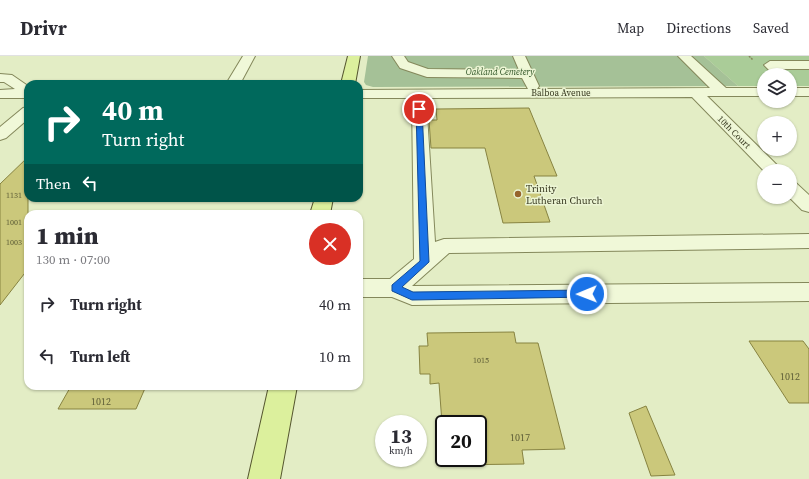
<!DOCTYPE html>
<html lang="en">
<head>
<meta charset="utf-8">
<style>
  :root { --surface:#fff; --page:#f7f7f7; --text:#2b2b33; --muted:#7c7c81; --line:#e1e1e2 }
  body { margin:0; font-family:"Source Serif 4",serif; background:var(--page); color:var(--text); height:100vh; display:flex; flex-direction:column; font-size:15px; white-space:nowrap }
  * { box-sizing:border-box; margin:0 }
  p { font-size:13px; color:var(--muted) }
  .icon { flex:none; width:22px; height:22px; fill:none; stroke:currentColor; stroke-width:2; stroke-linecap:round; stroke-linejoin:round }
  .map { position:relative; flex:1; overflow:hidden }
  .details { position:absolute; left:24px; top:154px; width:339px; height:180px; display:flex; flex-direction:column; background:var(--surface); border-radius:12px; box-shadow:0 1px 3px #0004 }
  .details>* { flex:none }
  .guide { position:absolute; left:24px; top:24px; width:339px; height:122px; border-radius:12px; box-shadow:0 1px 3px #0004; background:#00695c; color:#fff; overflow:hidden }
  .fabs { position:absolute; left:757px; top:12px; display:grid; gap:8px }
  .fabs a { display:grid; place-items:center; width:40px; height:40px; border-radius:50%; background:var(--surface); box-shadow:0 1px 3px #0004; font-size:20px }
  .speed { position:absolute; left:375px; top:359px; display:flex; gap:8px; font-size:20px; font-weight:700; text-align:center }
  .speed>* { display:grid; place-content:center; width:52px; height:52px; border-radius:50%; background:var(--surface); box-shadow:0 1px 3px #0004; line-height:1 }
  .speed small { font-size:10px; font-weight:400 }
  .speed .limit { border:2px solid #111; border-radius:6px; background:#fff; color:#111 }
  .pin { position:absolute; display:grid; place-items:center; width:34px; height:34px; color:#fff; margin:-17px; border:2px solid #fff; border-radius:50%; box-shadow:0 1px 4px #0007 }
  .me { position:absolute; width:44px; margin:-22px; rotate:269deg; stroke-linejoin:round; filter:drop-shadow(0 0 3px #0008) }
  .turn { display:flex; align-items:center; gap:14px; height:84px; padding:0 12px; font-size:18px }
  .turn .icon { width:52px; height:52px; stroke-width:2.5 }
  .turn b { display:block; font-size:28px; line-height:34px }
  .then { display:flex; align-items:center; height:38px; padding:0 12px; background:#0003; gap:8px; font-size:15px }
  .round { display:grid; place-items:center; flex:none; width:42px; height:42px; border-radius:21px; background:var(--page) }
  .head { display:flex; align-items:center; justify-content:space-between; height:68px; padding:0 12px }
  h1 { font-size:24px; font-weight:800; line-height:30px }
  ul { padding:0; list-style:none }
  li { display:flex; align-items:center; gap:12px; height:52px; padding:0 12px }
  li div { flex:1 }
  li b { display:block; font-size:15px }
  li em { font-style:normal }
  header { display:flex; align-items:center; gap:24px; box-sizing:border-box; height:56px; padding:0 20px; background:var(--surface); border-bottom:1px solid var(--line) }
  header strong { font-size:19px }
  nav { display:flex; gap:22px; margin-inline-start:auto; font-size:14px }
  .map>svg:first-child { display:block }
  .green { fill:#aacc98 }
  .cemetery { fill:#a5c197 }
  .building { fill:#cbc87b; stroke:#878341 }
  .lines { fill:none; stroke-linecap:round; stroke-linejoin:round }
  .minor-casing { stroke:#84885b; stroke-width:2 }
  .major-casing { stroke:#55562f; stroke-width:2 }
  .path { stroke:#84885b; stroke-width:1.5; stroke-dasharray:2 1; stroke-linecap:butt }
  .minor { fill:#f0f8d8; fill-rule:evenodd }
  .major { fill:#dcf09d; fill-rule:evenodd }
  .route { fill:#1a73e8; stroke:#114b97 }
  .poi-dot { fill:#96652c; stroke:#ecf5d4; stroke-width:1.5 }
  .labels { text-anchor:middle; stroke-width:3; stroke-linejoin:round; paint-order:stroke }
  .number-label { font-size:8px; fill:#5c5c36 }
  .far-park-label { font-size:9px; font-style:italic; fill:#2f5426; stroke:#ecf5d4 }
  .far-street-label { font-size:9px; fill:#37381f; stroke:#ecf5d4 }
  .poi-label { font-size:10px; fill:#37381f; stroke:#ecf5d4; text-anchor:start }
  .near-number-label { font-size:10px; fill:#5c5c36 }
</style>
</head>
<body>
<header>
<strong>Drivr</strong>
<nav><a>Map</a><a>Directions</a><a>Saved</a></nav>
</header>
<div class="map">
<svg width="809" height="423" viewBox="0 0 809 423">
  <rect width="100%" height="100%" fill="#e3edc5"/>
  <path class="green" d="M704,0H809V30H790V19H764V30H738Z"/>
  <path class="cemetery" d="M368,0H704L738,30L373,31L366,29L364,26Z"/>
  <path class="building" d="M529,52L557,120H534L550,166L503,167L485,92H431L429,64H437L436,53Z
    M28,101V213L0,249V128Z
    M514,276L516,287H538L565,393L522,394L524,408L445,409V402H478V368H444V394L439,327L430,328V318H420L419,290H428L427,277Z
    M749,285H803L809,293V347H789Z
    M71,330H146L136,353H58Z
    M646,350L675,419L651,420L629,357Z"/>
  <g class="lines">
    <defs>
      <path id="minor" d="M243,0H255L240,28H226Z
        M392,0H404L408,6L428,13L519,14L513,0H525L539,30L537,33L710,32L678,0H691L726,32H764V40H707L783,115H764L692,41L426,42L435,186L444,183L809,178V192L449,197L412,230L809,227V245L412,249L392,241H359V223H390L414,203L412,42H359V34L528,33L522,22L427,21L400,12Z
        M770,5H809V13H782L789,19H774L764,9Z
        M0,18L12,19L28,30V42H0V34L15,33L4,26H0Z
        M790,32H809V40H790Z
        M28,51V63L6,82L0,84V71L23,52Z
        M790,125L796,127L809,139V156L802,154L789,141Z"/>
      <path id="major" d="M348,0H360L355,28H341Z
        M315,142H333L330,158H310Z
        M269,330H297L280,423H248Z"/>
    </defs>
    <use href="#minor" class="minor-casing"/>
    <use href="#major" class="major-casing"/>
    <path class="path" d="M749,0L753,4"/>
    <use href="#minor" class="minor"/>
    <use href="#major" class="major"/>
  </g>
  <path class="route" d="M419,51L422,53L429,206L402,231L413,236L587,234L590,235L592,238L590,241L412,244L392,235V229L420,205L416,53Z"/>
  <circle class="poi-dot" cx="518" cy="138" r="4"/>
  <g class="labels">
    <g class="number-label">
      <text x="14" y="142">1131</text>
      <text x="14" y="169">1001</text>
      <text x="14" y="189">1003</text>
      <text x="481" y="307">1015</text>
    </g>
    <g class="far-park-label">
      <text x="500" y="19">Oakland Cemetery</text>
    </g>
    <g class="far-street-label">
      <text x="561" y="40">Balboa Avenue</text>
      <text transform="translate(734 76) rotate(45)" y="3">10th Court</text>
    </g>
    <g class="poi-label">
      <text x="526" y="136">Trinity<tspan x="526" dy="12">Lutheran Church</tspan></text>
    </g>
    <g class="near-number-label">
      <text x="790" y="324">1012</text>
      <text x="101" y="349">1012</text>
      <text x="520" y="385">1017</text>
    </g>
  </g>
</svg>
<div class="fabs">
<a><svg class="icon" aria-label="layers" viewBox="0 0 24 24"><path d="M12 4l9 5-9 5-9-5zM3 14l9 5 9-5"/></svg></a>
<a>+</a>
<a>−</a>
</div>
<div class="speed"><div>13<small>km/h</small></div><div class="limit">20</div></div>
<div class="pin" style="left:419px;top:53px;background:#d93025"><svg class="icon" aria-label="arrive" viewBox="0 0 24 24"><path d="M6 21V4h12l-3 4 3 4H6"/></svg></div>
<svg class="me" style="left:587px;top:238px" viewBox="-20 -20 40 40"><circle r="17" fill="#1a73e8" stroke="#fff" stroke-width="3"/><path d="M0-11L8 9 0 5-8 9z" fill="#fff"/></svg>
<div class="guide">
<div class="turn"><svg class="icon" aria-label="right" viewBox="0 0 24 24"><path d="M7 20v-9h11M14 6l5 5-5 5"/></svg><div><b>40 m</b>Turn right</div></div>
<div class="then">Then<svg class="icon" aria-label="left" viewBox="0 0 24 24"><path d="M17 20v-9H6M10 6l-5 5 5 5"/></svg></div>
</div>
<section class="details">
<div class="head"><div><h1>1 min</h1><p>130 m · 07:00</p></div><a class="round" style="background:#d93025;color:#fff"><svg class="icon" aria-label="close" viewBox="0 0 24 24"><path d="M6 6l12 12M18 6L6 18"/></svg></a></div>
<ul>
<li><svg class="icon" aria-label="right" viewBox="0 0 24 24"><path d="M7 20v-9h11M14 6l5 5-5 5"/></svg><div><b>Turn right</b></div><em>40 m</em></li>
<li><svg class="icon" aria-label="left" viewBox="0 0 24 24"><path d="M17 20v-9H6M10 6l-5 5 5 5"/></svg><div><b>Turn left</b></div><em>10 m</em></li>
</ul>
</section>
</div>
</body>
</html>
